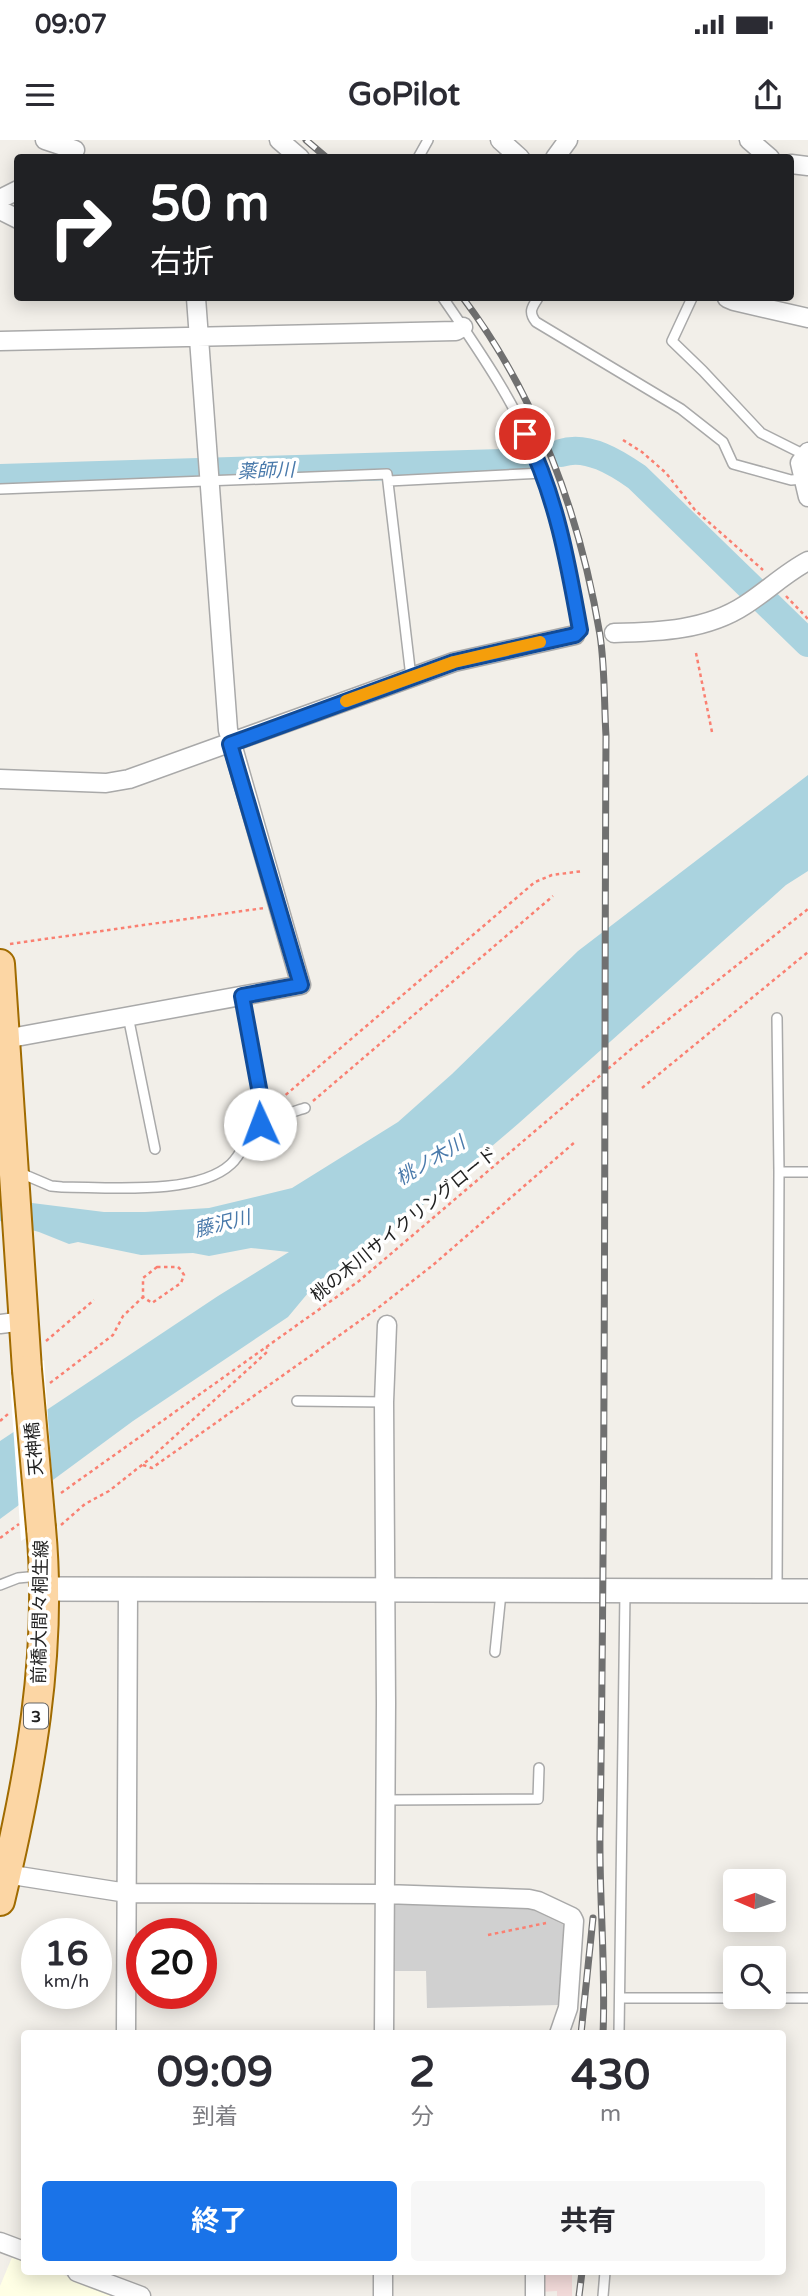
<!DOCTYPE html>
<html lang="ja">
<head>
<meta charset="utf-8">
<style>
  :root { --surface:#fff; --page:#f7f7f7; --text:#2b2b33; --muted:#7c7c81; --accent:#1a73e8 }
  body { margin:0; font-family:"Varela Round","Noto Sans JP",sans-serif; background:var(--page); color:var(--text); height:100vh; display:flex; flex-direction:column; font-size:26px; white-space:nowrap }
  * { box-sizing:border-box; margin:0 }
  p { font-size:23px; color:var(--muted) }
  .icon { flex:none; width:38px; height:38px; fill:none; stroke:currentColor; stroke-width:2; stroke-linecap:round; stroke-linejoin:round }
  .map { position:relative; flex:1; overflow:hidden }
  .details { position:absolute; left:21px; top:1890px; width:765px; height:245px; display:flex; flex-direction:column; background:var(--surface); border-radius:7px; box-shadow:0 4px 18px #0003 }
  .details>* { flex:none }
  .banner { position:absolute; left:14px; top:14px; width:780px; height:147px; border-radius:7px; box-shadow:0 4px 18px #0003; background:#202124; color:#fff; overflow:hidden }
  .needle { width:46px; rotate:272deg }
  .buttons { position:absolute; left:723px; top:1729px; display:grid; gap:14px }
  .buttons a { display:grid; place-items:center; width:63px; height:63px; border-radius:7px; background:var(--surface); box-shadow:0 4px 18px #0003; font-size:35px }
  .speed { position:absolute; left:21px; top:1778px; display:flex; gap:14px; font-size:35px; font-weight:700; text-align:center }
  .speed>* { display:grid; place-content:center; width:91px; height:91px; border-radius:50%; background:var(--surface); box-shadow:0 4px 18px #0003; line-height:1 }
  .speed small { font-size:18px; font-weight:400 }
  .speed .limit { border:10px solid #d22; background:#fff; color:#111 }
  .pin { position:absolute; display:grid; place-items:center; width:60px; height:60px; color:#fff; margin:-30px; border:4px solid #fff; border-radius:50%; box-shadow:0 2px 7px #0007 }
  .me { position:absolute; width:77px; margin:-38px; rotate:358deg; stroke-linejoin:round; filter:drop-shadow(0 0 5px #0008) }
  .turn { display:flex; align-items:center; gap:24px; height:147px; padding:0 21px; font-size:32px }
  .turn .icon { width:91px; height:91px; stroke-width:2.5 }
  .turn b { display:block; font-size:49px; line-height:60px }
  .eta { display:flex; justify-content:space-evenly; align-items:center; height:119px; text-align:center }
  .eta b { font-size:42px; font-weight:700; line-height:49px }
  .cta { display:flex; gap:14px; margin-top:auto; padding:14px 21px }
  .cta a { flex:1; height:80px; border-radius:7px; background:var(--accent); color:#fff; font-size:28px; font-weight:700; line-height:80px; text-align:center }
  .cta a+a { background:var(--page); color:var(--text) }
  .status { display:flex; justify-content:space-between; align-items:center; height:49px; padding:0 35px; background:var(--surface); direction:ltr }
  .status svg { height:19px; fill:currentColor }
  header { display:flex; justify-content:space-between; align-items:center; height:91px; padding:0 21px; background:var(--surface); font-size:32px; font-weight:700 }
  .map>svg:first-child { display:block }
  .commercial { fill:#f2dad9 }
  .education { fill:#ffffe5 }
  .religious { fill:#d0d0d0 }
  .water { fill:#aad3df }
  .pier { fill:#fff }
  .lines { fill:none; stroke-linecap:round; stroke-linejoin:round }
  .river { stroke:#aad3df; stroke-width:28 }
  .service-casing { stroke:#a9a9a9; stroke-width:12 }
  .minor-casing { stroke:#a9a9a9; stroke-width:21 }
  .tertiary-casing { stroke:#a9a9a9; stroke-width:26 }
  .primary-casing { stroke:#a06b00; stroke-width:32 }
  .path { stroke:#fa8072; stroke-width:2.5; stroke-dasharray:3.5 3.5; stroke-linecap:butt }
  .service { stroke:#fff; stroke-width:9 }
  .minor { stroke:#fff; stroke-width:18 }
  .tertiary { stroke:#fff; stroke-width:23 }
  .primary { stroke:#fcd6a4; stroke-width:28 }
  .rail-casing { stroke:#707070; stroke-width:7 }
  .rail { stroke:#fff; stroke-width:4.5; stroke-dasharray:13; stroke-linecap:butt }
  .primary-bridge-casing { stroke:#a06b00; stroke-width:32; stroke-linecap:butt }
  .primary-bridge { stroke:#fcd6a4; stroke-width:28 }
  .route-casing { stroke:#114b97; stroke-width:18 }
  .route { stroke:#1a73e8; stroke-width:12 }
  .slow { stroke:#f59e0b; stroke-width:12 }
  .labels { text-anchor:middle; stroke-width:7; stroke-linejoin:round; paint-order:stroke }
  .shield { fill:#fff; stroke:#646464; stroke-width:2 }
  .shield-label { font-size:16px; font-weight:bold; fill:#222 }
  .street-label { font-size:18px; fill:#222; stroke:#fff }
  .water-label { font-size:19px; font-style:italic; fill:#4a7aab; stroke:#fff }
</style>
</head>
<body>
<div class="status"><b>09:07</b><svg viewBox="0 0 49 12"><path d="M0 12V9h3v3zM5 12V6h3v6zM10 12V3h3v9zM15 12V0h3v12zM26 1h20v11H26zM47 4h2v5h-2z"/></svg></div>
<header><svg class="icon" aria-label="menu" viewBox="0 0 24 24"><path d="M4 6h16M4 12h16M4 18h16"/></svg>GoPilot<svg class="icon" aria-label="share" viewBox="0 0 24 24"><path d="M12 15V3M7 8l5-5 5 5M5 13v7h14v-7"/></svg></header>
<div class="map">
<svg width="808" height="2156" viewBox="0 0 808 2156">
  <rect width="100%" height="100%" fill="#f2efe9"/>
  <path class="commercial" d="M540,2132H572V2156H557V2151L541,2152Z"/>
  <path class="education" d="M13,2115L24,2119V2132H56L119,2156H0V2146Z"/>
  <path class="religious" d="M388,1764L531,1769L564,1785L558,1865L427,1868L426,1831H385Z"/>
  <path class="water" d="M808,635V731L786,745L519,983L363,1116L318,1141L288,1177L133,1281L0,1379V1301L218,1156L289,1112L251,1108L209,1116L193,1113L141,1115L78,1102L69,1104L39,1092L0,1081V1059L104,1072H145L209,1068L292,1048L398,982L452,934L578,811Z"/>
  <path class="pier" d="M44,1220L55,1380L21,1401L10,1241Z"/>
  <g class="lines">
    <path class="river" d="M561,313C587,304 617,323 637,337L808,503
      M0,338L532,322"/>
    <defs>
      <path id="service" d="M418,18L428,0
        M443,158C479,210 523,274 543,334C561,384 571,438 580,490L575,495
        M538,158C532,167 528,172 536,182L681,269L723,302L733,324L791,340L803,339
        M692,158L672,201L703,231L761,293L805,315
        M389,341L543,333
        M0,349L387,334L411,537
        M242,856L263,970L260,984
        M128,876L155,1009
        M777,878L779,1032L777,1450
        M18,1032L51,1046L62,1047C107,1047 197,1056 231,1024C242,1014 246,998 256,988C264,980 293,972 305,968
        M779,1032H808
        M297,1261L384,1262
        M0,1445L18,1438L39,1436
        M495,1512L501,1453
        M385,1660L538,1659L539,1628
        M620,1858H808
        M619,1894L625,1452
        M603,2156L605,2132"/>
      <path id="minor" d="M45,0L75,10
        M279,0L300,18
        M500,0L520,18
        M749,0L770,18
        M555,18L568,0
        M791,24L808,26
        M0,59L18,50
        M0,70L18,79
        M727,158L734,161L808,178
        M0,201L456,191L463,187
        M808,312L800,323L808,357
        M614,493C660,492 707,490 745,465C767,451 785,433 808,421
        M0,639L106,643L129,639L454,522L575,495
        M5,899L301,845L228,590L196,158
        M0,1184L24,1181
        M6,1734L127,1753L384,1754L529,1759L538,1761L572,1777L574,1781L568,1868L559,1894
        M126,1894L128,1450
        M384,1894L386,1563L384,1262L387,1185
        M0,2102L24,2111
        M77,2132L141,2156
        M535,2132V2156
        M383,2156V2132"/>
      <path id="tertiary" d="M45,1449L808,1451"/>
      <path id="primary" d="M0,824L27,1230
        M0,1761C29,1640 53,1514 41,1388"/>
    </defs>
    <use href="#service" class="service-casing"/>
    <use href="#minor" class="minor-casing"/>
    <use href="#tertiary" class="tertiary-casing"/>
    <use href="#primary" class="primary-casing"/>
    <path class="path" d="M623,300L642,312L666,333L695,370L763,430
      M786,456L808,479
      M696,513L712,592
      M10,804L264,768
      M642,948L808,812
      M313,961L553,756
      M275,964L535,742L552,735L583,731
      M157,1127H178L181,1130L184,1135L181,1143L152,1163L143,1157V1138Z
      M46,1201L94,1160
      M50,1243L113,1195L123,1176L143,1157
      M0,1281L8,1274
      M143,1325L152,1328L378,1168L433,1125L575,1002
      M61,1353L359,1141L636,905L808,769
      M61,1385L85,1364L109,1351L152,1317L267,1212V1206
      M0,1398L19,1384
      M488,1795L546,1783"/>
    <use href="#service" class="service"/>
    <use href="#minor" class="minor"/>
    <use href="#tertiary" class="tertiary"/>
    <use href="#primary" class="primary"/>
    <defs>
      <path id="rail" d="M306,0L327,18
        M463,158C537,256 580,375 600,495C605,528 604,563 606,596C604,961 606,1326 600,1692C599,1759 606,1826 603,1894
        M581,1894L593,1778
        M579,2156L582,2132"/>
    </defs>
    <use href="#rail" class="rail-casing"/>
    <use href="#rail" class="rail"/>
    <defs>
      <path id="primary-bridge" d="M27,1230L41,1388"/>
    </defs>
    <use href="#primary-bridge" class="primary-bridge-casing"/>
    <use href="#primary-bridge" class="primary-bridge"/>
  </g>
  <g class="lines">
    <defs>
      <path id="route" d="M260,984L263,970L242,856L301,845L230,604L454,522L575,495L580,490C568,423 556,355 525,294"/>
    </defs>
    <use href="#route" class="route-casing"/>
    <use href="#route" class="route"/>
    <path class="slow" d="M346,561L454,522L540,502"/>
  </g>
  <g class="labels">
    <rect class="shield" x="24" y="1563.5" width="24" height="25" rx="5"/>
    <g class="shield-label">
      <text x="36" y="1582">3</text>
    </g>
    <g class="street-label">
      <text transform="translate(404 1084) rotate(-39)" y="6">桃の木川サイクリングロード</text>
      <text transform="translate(34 1309) rotate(-95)" y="6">天神橋</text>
      <text transform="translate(40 1472) rotate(-89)" y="6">前橋大間々桐生線</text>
    </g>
    <g class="water-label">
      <text transform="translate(266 330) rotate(-2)" y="7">薬師川</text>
      <text transform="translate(430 1020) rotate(-31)" y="7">桃ノ木川</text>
      <text transform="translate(222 1083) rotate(-14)" y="7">藤沢川</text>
    </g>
  </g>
</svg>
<div class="buttons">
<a><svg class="needle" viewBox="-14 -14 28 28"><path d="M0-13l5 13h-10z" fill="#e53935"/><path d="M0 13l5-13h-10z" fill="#7c7c81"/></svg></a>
<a><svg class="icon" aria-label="search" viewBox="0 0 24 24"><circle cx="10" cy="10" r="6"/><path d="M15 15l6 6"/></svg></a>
</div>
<div class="speed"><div>16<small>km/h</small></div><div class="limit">20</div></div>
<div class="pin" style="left:525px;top:294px;background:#d93025"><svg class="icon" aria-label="arrive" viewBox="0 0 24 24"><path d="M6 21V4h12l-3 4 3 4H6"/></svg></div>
<svg class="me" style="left:260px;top:984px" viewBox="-20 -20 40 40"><circle r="19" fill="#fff"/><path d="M0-13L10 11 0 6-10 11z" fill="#1a73e8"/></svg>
<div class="banner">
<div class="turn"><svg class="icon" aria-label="right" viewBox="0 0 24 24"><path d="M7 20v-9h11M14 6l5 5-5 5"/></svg><div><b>50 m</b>右折</div></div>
</div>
<section class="details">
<div class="eta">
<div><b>09:09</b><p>到着</p></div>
<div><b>2</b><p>分</p></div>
<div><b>430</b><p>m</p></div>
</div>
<div class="cta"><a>終了</a><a>共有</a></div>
</section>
</div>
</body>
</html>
